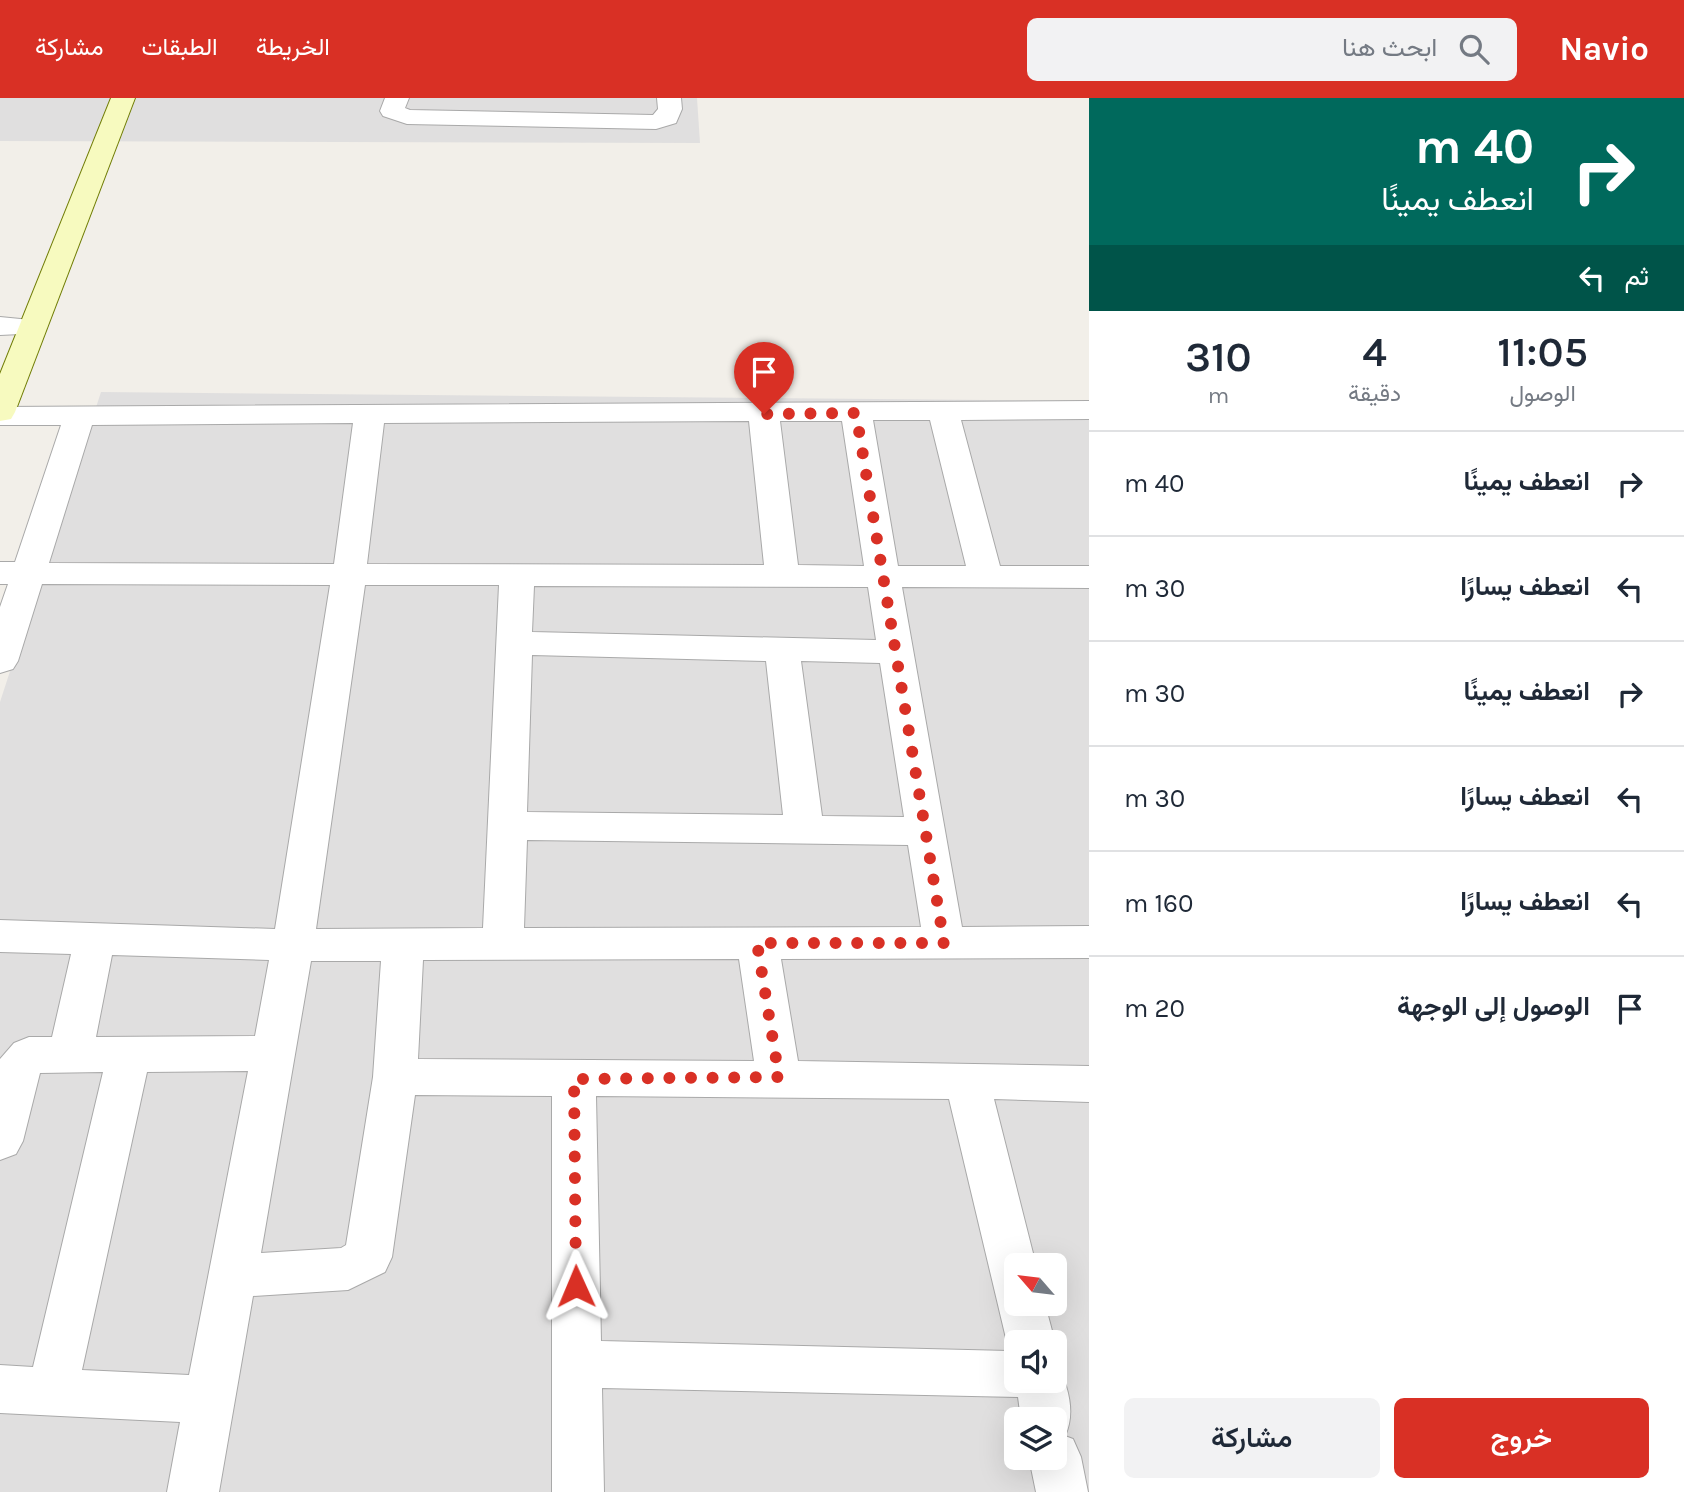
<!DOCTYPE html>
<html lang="ar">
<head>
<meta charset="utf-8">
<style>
  :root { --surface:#fff; --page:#f2f2f3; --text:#1f2937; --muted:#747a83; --line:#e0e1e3; --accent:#d93025 }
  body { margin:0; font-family:Karla,Vazirmatn,sans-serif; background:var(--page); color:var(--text); direction:rtl; height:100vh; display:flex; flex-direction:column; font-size:26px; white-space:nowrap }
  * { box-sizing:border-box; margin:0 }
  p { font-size:23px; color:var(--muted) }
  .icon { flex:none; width:38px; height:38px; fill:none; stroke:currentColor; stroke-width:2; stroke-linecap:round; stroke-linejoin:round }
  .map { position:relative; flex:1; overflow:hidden; direction:ltr }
  .side { display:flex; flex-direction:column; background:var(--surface); width:595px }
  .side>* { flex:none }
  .guide { background:#00695c; color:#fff; overflow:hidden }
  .needle { width:46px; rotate:298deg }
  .controls { position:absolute; left:1004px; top:1155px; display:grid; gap:14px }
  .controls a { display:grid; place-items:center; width:63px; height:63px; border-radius:10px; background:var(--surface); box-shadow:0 7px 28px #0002; font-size:35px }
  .pin { position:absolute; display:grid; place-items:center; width:60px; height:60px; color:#fff; margin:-72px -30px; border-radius:50% 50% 50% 0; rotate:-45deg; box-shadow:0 0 7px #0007 }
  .pin .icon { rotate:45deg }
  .me { position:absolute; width:77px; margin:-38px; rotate:359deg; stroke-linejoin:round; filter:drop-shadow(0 0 5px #0008) }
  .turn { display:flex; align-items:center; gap:24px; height:147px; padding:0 35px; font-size:32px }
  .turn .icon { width:91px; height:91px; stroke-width:2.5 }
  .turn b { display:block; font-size:49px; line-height:60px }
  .then { display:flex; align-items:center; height:66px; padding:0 35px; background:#0003; gap:14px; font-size:26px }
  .eta { display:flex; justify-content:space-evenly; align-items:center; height:119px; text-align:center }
  .eta b { font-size:42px; font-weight:600; line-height:49px }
  .action { display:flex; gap:14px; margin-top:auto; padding:14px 35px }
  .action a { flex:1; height:80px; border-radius:10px; background:var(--accent); color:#fff; font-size:28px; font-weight:600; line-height:80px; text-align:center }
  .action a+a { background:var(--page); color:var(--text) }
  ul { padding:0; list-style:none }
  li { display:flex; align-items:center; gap:21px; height:105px; padding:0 35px; border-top:2px solid var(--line) }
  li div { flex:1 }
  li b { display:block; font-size:26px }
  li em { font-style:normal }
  header { display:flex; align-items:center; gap:42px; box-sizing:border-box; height:98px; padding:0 35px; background:var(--accent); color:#fff }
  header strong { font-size:33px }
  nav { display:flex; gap:38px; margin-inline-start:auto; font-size:24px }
  .search { width:490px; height:63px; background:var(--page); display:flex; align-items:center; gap:18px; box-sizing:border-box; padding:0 24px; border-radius:10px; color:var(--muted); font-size:26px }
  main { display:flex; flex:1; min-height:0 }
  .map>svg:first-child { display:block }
  .residential { fill:#e0dfdf; fill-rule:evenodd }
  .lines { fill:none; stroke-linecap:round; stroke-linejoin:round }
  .street-casing { stroke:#a9a9a9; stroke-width:2 }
  .secondary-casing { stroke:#707d05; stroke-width:2 }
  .street { fill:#fff; fill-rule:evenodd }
  .secondary { fill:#f7fabf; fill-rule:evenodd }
  .route { stroke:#d93025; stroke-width:12; stroke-dasharray:0 21.6 }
</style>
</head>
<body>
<header>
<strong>Navio</strong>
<div class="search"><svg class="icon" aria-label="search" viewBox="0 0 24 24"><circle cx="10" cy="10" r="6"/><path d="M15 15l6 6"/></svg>ابحث هنا</div>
<nav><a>الخريطة</a><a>الطبقات</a><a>مشاركة</a></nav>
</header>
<main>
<section class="side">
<div class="guide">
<div class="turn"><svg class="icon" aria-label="right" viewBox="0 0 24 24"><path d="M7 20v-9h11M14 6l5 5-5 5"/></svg><div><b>40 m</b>انعطف يمينًا</div></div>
<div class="then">ثم<svg class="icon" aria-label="left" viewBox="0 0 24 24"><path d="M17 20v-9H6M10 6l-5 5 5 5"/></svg></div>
</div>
<div class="eta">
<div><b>11:05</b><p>الوصول</p></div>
<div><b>4</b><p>دقيقة</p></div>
<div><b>310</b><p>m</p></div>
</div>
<ul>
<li><svg class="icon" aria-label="right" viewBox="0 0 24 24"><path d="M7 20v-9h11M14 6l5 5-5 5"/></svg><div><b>انعطف يمينًا</b></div><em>40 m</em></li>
<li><svg class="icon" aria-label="left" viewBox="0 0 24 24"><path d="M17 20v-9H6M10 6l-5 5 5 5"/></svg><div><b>انعطف يسارًا</b></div><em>30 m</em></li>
<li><svg class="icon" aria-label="right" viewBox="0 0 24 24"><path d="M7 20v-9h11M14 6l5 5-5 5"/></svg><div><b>انعطف يمينًا</b></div><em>30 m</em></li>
<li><svg class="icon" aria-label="left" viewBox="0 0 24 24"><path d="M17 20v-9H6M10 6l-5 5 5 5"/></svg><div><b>انعطف يسارًا</b></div><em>30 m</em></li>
<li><svg class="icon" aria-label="left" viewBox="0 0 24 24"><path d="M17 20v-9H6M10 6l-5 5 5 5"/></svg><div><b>انعطف يسارًا</b></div><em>160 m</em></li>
<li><svg class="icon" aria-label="arrive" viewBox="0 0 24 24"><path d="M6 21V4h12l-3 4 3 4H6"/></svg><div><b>الوصول إلى الوجهة</b></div><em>20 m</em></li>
</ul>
<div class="action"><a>خروج</a><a>مشاركة</a></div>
</section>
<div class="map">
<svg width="1089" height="1394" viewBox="0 0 1089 1394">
  <rect width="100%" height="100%" fill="#f2efe9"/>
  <path class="residential" d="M0,0H697L700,45L0,43Z
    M101,294L1089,303V1394H0V604ZM1017,1167H1055V1206H1017ZM1017,1244H1055V1283H1017ZM1017,1321H1055V1360H1017Z"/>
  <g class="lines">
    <defs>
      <path id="street" d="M385,0H409L405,10L410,12L653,17L658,11L657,0H681L682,11L676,25L656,31L407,26L383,18L380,13Z
        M0,219L41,223L45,229L41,235L0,237Z
        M1089,303V321L961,322L1000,468H1089V490L902,489L962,829L1089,828V860L781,861L798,963L1089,968V1004L994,1001L1036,1167H1017V1206H1045L1055,1244H1017V1283H1055V1265L1058,1266C1068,1290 1076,1314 1065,1338L1073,1341L1081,1359L1088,1394H1036L1029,1360H1055V1321H1021L1018,1299L602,1290L604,1394H552V998L415,997L392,1159L385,1174L348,1192L253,1198L219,1394H167L180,1324L0,1315V1267L33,1269L103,974L40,975L23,1043L16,1056L0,1062V961L14,945L29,939H52L71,856L0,854V822L275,831L330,487L42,486L18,563L13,571L0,575V509L8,486H0V464H15L61,327H0V309ZM873,322H930L966,468H898ZM749,323L764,467L367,466L384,325ZM780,323H842L864,468L798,467ZM353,325L334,466L49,465L92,327ZM365,487H499L483,830L316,831ZM534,488L868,489L876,542L532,534ZM532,557L766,563L783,717L527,714ZM801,563L880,565L904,719L822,718ZM527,742L908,747L921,829L524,830ZM112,857L269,862L255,938L96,939ZM739,861L754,963L418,961L423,862ZM311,863H381L373,979L346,1147L341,1150L261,1155ZM248,973L189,1277L82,1272L147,974ZM596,998L949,1001L1009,1253L601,1243Z"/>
      <path id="secondary" d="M111,0H135L15,314L11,321L0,323V276Z"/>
    </defs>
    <use href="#street" class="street-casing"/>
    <use href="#secondary" class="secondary-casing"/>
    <use href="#street" class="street"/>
    <use href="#secondary" class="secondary"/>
  </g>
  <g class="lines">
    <path class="route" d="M576,1188L574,981L779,979L757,845H944L856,315L764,316"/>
  </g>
</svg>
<div class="controls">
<a><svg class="needle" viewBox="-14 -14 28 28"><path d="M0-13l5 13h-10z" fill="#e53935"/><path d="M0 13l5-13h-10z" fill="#747a83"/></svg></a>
<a><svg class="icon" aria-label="sound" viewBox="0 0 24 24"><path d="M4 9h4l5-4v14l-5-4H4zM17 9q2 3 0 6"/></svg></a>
<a><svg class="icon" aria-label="layers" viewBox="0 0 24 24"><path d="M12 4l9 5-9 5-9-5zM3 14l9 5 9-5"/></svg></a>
</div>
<div class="pin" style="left:764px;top:316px;background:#d93025"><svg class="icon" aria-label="arrive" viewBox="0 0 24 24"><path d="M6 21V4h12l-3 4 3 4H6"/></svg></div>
<svg class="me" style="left:576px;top:1188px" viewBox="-20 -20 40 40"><path d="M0-17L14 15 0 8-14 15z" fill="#d93025" stroke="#fff" stroke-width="4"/></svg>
</div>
</main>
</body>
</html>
